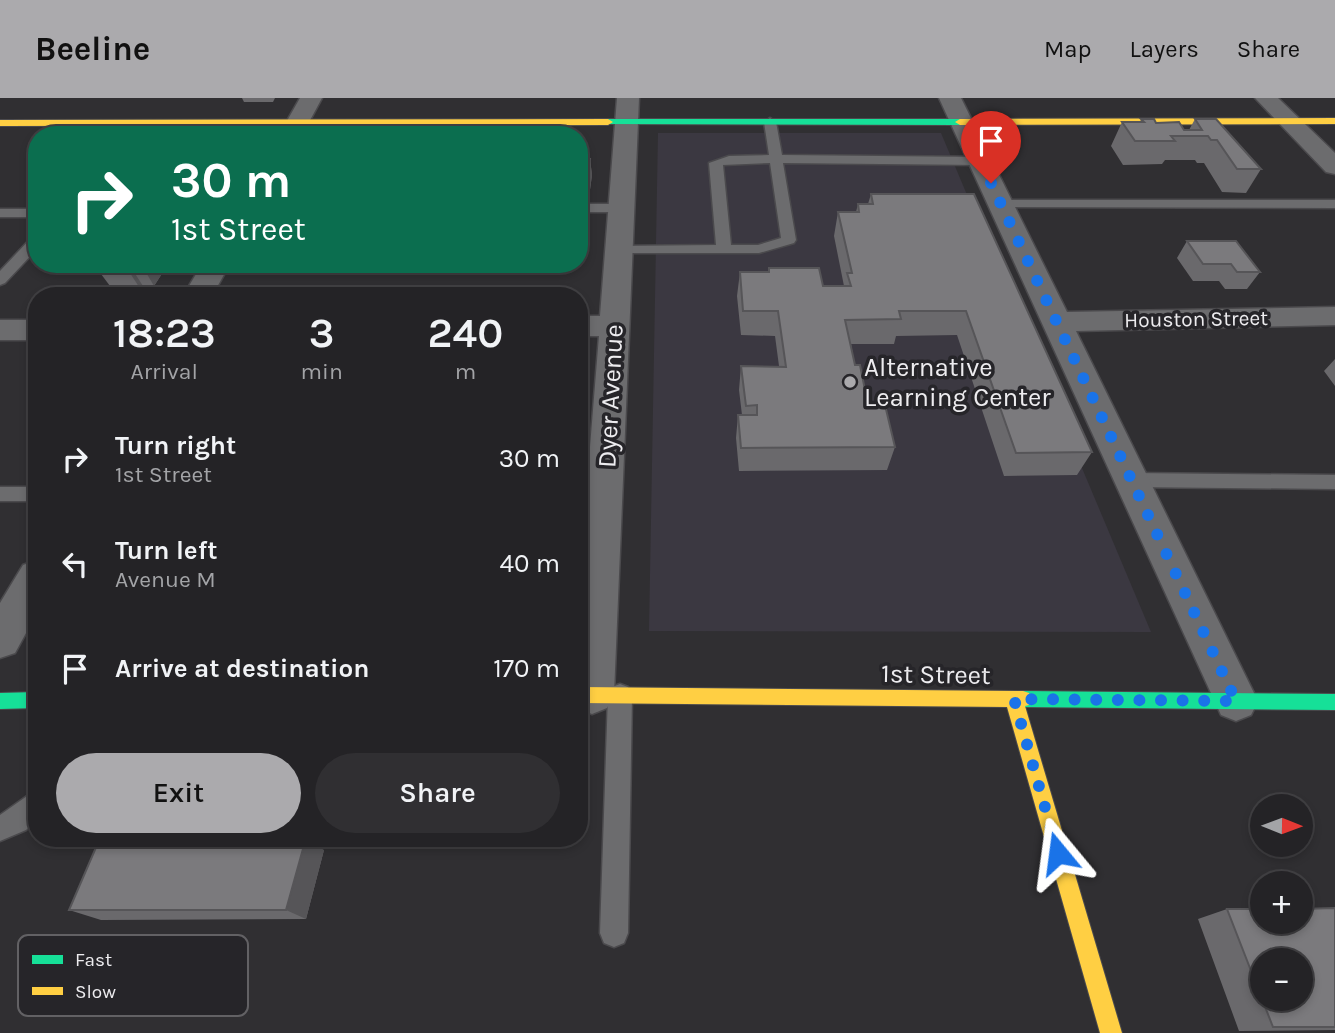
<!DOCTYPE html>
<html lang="en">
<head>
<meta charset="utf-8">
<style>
  :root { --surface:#242326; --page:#302f32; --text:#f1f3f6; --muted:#a3a4a7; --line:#414043; --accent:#abaaad }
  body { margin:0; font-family:Karla,sans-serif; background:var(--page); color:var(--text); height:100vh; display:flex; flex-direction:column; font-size:26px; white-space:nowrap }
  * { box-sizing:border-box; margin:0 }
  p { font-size:23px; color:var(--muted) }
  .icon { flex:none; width:38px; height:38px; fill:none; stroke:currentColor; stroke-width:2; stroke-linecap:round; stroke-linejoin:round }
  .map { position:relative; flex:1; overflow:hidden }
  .sheet { position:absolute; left:28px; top:189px; width:560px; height:560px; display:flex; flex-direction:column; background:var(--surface); border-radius:28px; box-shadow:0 4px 10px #0003,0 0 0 2px var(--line) }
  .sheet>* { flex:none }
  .guide { position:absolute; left:28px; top:28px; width:560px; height:147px; border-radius:28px; box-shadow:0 4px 10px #0003,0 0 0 2px var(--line); background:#0b6e4f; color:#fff; overflow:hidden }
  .needle { width:46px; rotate:91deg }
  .tools { position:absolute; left:1250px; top:696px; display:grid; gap:14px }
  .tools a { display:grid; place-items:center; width:63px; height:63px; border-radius:50%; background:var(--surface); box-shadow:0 4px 10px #0003,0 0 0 2px var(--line); font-size:35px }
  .pin { position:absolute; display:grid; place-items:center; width:60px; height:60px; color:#fff; margin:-72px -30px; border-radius:50% 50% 50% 0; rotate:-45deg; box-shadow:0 0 7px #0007 }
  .pin .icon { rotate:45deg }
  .me { position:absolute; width:77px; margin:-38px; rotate:344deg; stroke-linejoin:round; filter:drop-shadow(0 0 5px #0008) }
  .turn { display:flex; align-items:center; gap:24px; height:147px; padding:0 28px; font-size:32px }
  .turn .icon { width:91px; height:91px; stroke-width:2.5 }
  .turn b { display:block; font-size:49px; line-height:60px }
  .eta { display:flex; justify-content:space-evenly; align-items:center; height:119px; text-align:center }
  .eta b { font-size:42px; font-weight:600; line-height:49px }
  .action { display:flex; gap:14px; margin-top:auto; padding:14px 28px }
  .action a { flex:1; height:80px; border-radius:42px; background:var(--accent); color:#111; font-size:28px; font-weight:600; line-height:80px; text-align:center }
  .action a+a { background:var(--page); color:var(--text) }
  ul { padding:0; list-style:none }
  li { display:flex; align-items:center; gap:21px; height:105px; padding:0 28px }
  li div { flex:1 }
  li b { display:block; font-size:26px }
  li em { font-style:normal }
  header { display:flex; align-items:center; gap:42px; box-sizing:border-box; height:98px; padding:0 35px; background:var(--accent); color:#111 }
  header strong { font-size:33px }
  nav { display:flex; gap:38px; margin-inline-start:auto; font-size:24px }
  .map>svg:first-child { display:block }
  .built { fill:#3b3841 }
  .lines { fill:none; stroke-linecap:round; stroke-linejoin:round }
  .lane-casing { stroke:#4b4a4d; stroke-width:3 }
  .street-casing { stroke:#4b4a4d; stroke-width:3 }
  .fast-casing { stroke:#4b4a4d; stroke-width:2 }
  .slow-casing { stroke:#4b4a4d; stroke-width:2 }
  .lane { fill:#6c6c6e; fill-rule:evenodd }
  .street { fill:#6c6c6e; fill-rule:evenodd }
  .fast { fill:#16e098; fill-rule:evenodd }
  .slow { fill:#ffcf43; fill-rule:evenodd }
  .wall { fill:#6a696c }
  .shaded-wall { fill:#565558 }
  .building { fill:#7b7a7d; stroke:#565558; stroke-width:2 }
  .route { stroke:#1a73e8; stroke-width:12; stroke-dasharray:0 21.6 }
  .poi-dot { fill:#abaaad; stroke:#262529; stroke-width:2.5 }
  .labels { text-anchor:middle; stroke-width:7; stroke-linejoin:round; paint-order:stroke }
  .far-street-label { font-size:21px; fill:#edecef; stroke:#262529 }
  .poi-label { font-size:26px; fill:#edecef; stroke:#262529; text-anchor:start }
  .street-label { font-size:26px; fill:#edecef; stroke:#262529 }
  .key { fill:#262529; stroke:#626164; stroke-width:2 }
  .key-label { font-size:19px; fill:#edecef }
</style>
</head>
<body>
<header>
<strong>Beeline</strong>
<nav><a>Map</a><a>Layers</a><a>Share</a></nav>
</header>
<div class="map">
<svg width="1335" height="935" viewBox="0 0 1335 935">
  <rect width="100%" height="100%" fill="#302f32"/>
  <path class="built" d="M658,35H941L1151,534L649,533Z"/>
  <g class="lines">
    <defs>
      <path id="lane" d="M770,20L776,24L782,57L980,59L987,63L980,67L783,65L796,142L794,145L759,155H614L612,152L614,149L619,148L716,147L709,65L729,58L769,57L764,24ZM770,65L781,140L758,147H731L723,67Z
        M1001,102H1335V110L996,109L994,106Z
        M579,106H622L629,110L622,114H579Z
        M0,111H37V119H0Z
        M37,138V151L5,185L0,187V173L32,139Z
        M1132,375L1335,377V391L1132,389L1125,387L1122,382L1125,377Z
        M579,383L612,385L615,390L612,395L579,397Z
        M0,389H37V403H0Z
        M620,586L628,589L632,597L628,835L624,845L614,849L604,845L600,835L608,597L612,589Z
        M37,691V722L26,732L0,743V717Z"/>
      <path id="street" d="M300,0H322L302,37H279Z
        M617,0H639L614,596L607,610L592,616L579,611V484L599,238H579V218H600Z
        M939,0H961L1067,214L1335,209V227L1076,233L1251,589L1258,603L1251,617L1236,623L1221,617Z
        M1255,0H1278L1335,55V76L1326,74Z
        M202,166H230L212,198H183Z
        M0,222H37V242H0Z
        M37,462V515L15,555L0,560V505L23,467Z"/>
      <path id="fast" d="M608,21H960L965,24L960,27L605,26V22Z
        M1023,593L1335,596V612L1023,609L1017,607L1014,601L1017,595Z
        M37,594V610L0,611V595Z"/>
      <path id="slow" d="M1335,20V26L960,27L955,24L960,21Z
        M0,22L608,21L613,24L608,27L0,28Z
        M579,589L1023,593L1029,595L1032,601L1029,607L1025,608L1122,935H1100L1007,609L579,605Z"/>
    </defs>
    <use href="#lane" class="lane-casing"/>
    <use href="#street" class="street-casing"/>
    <use href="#fast" class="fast-casing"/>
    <use href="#slow" class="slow-casing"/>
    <use href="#lane" class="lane"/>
    <use href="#street" class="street"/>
    <use href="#fast" class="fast"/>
    <use href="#slow" class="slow"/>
  </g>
  <path class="wall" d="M242,0H275L273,4H244Z
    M1141,21L1184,32H1189L1195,21L1261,71L1246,95L1222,94L1204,65H1197L1195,62H1165L1162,66L1123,67L1111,48L1122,24H1140Z
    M579,60L590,61L592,77L589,99H579Z
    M871,96L1092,354L1077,377L1004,378L957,237L896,238L894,246H851L855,267L868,307L895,349L887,372L739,373L736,340L738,317H742L739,292L741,268H779L775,238L741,237L737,198L740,174H768L769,170L823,188H844L834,138L838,114H856L858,106H868Z
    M1187,143L1260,174L1247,191H1225L1219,183H1193L1177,160Z
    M107,166H166L167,168L154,188H143L141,192H113L101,176Z
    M1335,261V288L1324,273Z
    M324,752L306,821L101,822L69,812Z
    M1335,810V932L1239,933L1198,821L1227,811Z"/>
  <path class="shaded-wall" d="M590,61L592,77L589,99L587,83Z
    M147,166H166L167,168L154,188L144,171Z
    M132,171L143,188L141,192L130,175Z
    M306,740L324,752L306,821L286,812Z"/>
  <path class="building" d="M1141,21H1154L1156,25L1179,24L1184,32H1202L1195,21H1216L1261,71H1237L1217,42H1211L1208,38H1171L1175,43H1135L1122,24H1144Z
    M579,60L590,61L587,83H579Z
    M871,96H974L1092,354L1016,355L966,213H899L901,221L845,222L855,267H860L868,307H885L895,349L741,350L738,317H757V307L746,308L741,268L786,269L778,213H743L740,174H769V170H819L823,188H851L847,175H852L838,114H859L858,106H873Z
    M1187,143H1236L1260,174H1237L1231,166H1203Z
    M107,166H147L144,171H132L130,175L101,176Z
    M100,740H306L286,812H69Z
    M1335,810V929H1273L1262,901H1300V863H1262V901L1227,811H1262V824H1300V811Z"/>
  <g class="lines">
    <path class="route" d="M991,85L1236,603L1014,601L1058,755"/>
  </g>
  <circle class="poi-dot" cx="850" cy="284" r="7"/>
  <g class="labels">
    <g class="far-street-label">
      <text transform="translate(1196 221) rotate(-1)" y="7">Houston Street</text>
    </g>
    <g class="poi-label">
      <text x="864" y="278">Alternative<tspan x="864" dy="30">Learning Center</tspan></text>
    </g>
    <g class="street-label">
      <text transform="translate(610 298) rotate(-87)" y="9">Dyer Avenue</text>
      <text transform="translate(936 576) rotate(1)" y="9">1st Street</text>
    </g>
  </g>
  <rect x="18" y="837" width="230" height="81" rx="10" class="key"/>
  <rect x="32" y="857" width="31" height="9" fill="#16e098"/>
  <rect x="32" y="889" width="31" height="8" fill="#ffcf43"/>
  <g class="key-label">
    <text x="75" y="868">Fast</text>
    <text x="75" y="900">Slow</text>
  </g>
</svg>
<div class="tools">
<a><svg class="needle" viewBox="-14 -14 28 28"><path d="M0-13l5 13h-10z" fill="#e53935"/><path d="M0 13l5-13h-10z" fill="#a3a4a7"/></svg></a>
<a>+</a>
<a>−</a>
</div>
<div class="pin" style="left:991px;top:85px;background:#d93025"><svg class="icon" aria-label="arrive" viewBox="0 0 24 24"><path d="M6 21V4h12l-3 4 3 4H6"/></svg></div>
<svg class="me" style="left:1058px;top:755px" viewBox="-20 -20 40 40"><path d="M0-17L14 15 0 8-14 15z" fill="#1a73e8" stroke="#fff" stroke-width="4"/></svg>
<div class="guide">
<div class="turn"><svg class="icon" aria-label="right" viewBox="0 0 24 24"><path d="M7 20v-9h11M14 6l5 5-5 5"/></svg><div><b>30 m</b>1st Street</div></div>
</div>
<section class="sheet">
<div class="eta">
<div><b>18:23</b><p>Arrival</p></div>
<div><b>3</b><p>min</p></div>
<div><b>240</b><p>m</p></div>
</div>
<ul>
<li><svg class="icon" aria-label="right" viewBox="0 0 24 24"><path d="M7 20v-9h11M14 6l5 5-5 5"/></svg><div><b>Turn right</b><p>1st Street</p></div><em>30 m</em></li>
<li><svg class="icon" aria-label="left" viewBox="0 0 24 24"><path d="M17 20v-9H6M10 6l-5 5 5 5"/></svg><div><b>Turn left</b><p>Avenue M</p></div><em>40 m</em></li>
<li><svg class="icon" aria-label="arrive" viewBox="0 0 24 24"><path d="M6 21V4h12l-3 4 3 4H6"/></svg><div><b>Arrive at destination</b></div><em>170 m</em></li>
</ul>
<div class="action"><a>Exit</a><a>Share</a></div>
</section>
</div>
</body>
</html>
